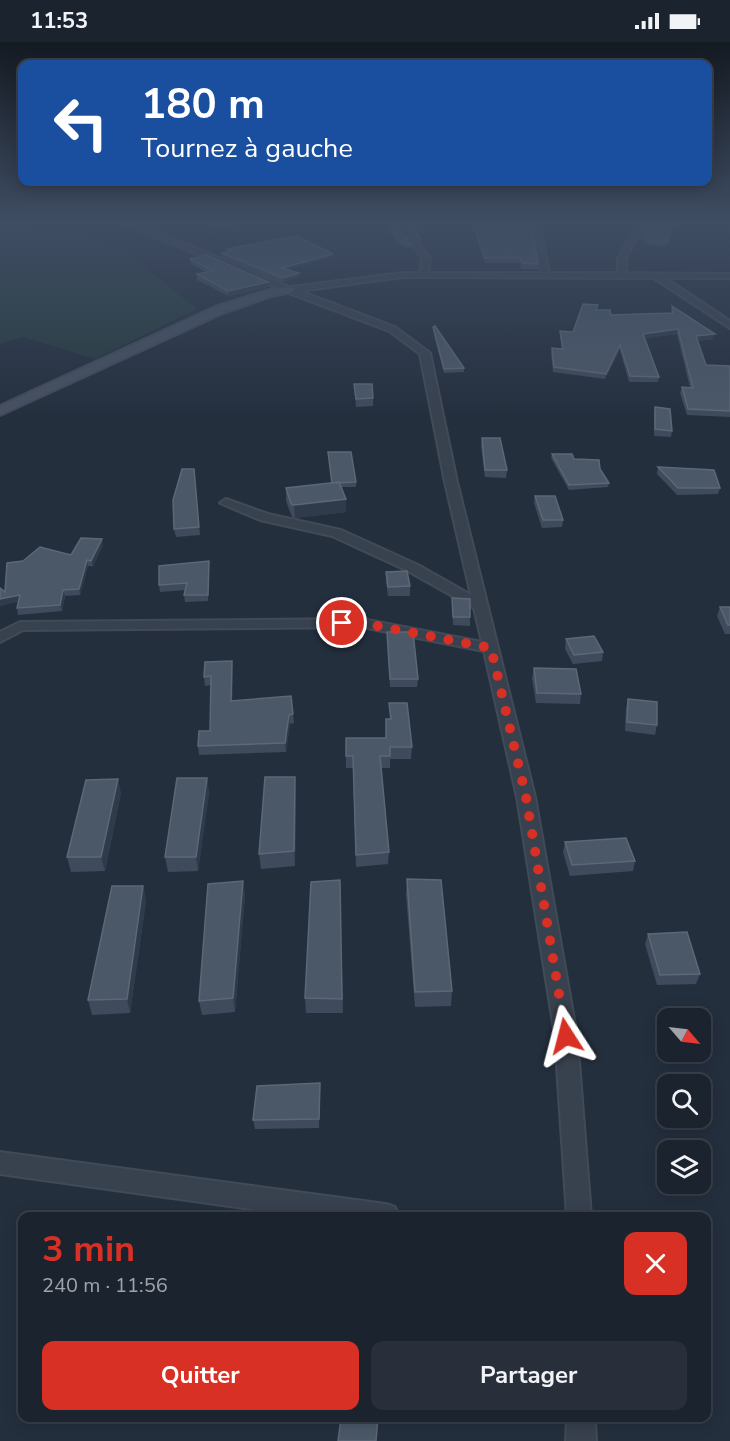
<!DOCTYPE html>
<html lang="fr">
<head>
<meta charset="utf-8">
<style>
  :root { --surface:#1b232e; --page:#282f3a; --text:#f1f3f6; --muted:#a0a4aa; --line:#39404a; --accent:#d93025 }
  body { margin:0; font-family:"Nunito Sans",sans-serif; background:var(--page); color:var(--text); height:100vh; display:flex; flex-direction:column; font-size:22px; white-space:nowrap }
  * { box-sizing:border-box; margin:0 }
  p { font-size:20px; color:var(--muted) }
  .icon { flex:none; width:33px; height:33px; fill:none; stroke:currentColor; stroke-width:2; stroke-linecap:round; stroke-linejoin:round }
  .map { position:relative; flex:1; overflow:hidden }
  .details { position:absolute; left:18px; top:1170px; width:693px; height:210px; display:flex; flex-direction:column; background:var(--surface); border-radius:12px; box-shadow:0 3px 15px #0003,0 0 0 2px var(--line) }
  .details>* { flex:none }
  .top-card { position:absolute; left:18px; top:18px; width:694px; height:126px; border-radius:12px; box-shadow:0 3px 15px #0003,0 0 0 2px var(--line); background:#1a4fa0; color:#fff; overflow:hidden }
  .needle { width:39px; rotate:118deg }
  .controls { position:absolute; left:657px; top:966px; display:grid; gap:12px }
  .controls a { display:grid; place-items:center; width:54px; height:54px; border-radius:12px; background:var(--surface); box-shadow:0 3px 15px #0003,0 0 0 2px var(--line); font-size:30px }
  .pin { position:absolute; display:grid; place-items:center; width:51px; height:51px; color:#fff; margin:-26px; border:3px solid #fff; border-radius:50%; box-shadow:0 2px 6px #0007 }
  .me { position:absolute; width:66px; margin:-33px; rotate:351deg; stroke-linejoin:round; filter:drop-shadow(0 0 4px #0008) }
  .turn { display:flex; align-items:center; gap:21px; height:126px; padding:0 24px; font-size:27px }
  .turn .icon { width:78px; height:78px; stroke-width:2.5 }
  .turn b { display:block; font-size:42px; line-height:51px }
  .round { display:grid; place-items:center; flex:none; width:63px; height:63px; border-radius:12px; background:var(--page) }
  .summary { display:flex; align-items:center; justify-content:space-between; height:102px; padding:0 24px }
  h1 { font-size:36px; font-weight:700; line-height:45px; color:var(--accent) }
  .primary-button { display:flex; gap:12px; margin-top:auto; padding:12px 24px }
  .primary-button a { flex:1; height:69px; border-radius:12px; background:var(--accent); color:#fff; font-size:24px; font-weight:700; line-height:69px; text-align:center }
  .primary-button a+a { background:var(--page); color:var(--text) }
  .status { display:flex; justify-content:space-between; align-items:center; height:42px; padding:0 30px; background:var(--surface); direction:ltr }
  .status svg { height:16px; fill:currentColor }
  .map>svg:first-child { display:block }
  .green { fill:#263c3f }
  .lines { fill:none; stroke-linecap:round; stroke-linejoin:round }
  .street-casing { stroke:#414a57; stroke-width:4 }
  .secondary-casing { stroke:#414a57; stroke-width:4 }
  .street { fill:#38414e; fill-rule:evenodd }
  .secondary { fill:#465061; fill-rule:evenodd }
  .wall { fill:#3f4b5c }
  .shaded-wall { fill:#2f3b4b }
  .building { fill:#4b5868; stroke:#5c6777; stroke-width:1.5 }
  .route { stroke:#d93025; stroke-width:10; stroke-dasharray:0 18 }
</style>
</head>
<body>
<div class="status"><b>11:53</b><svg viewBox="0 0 49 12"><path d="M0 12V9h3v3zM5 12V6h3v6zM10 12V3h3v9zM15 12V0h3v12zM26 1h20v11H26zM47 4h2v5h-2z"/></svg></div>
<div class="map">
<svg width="730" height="1399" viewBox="0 0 730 1399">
  <rect width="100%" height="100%" fill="#242f3e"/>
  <path class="green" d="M0,179H18L38,194L75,191L125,209L197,267L95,317L23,295L0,302Z"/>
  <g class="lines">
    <defs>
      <path id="street" d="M119,179H129L290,245L402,231H420L422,215L397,187L401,179H409L405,187L430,215L428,231H541L533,188L537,186L541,188L549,231H618V216L640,180L644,182L626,216V231L730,232V236H665L730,279V286L654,236L402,235L300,249L395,285L430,311L457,440L535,755L577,994L591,1174H567L555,994L517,755L484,609L362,585L23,588L0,600V590L20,580L362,577L482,600L474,566L408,529L332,494L260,478L220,461L226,457L268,472L341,488L418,523L471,553L445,440L420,312L389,289L286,250Z
        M0,1110L386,1162L395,1165L398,1174H301L0,1132Z
        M567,1376H595L596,1399H566Z"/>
      <path id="secondary" d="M289,245L293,246V250L271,254L223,271L0,373V364L215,265L265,249Z"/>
    </defs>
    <use href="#street" class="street-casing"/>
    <use href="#secondary" class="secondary-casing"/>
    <use href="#street" class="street"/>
    <use href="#secondary" class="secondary"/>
  </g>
  <path class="wall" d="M203,179H256L214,191Z
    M380,179H399L396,184L411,202V206H405L398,201L388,187Z
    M409,179H417L412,184L421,198V201L408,187Z
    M470,179H531L538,222V227H521L520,221H485Z
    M674,179L666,205L647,203L646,200L641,199V196Z
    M227,207L333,212V215L288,227L299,234L284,240L222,215V211L227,210Z
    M190,217L268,240V245L229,254L197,238V232L206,230L191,222Z
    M672,264L713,297L697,299L706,323L730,324V375L687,373L680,351L682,345L690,346L677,292L645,296L659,335L658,340H629L620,308L605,337L553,330L551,312L552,306H562L560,295V289L573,290L597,268L611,273L671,271Z
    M433,285L464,326V330L444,331L433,289Z
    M354,342L373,356V364L356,365Z
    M655,365L672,389L671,395L654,394V372Z
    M482,396L507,428L506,436L485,435L481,404Z
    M552,412L574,417L600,427L609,441L608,445L569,448L551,416Z
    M658,425L720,446L718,452L677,453L657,432Z
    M194,427L200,493L176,495L174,487Z
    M356,440V445H341L346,470L295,476L292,475L286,459V446L331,441Z
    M535,454L563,478L562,485L542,486L534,461Z
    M103,503L93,524H88L80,553L65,554L62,569L18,573L17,566L18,559L0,564V546L5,550L71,513Z
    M209,519V526L208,559L185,560L184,553L185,548L160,550L159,543Z
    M386,530L410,544V554H388L386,539Z
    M452,556L470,575V584L453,583Z
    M720,565H730V592H725L717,574Z
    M387,590L418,637L417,645H390Z
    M566,597L603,610L602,619L573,622L565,607Z
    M232,619L233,628L232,659L293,672L294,681L290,682L286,710L199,713L198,704L210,689L211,643L205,644L204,635Z
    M534,626L581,652L580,662L536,661L532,636Z
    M628,657L657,683L655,693L625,689L626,666Z
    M389,661L412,705L411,717H390V726H381L389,810L388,822L356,825L353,726H346V696H385L390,677Z
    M207,736L209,751L198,829L168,830L165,815Z
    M296,749L295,824L261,827L259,812Z
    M121,751L105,829L71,830L67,815Z
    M565,800L635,819L633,829L570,834L563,810Z
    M407,837L452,949L451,964L415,965L406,852Z
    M340,838L343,971H306L305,956Z
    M243,839L245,853L235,970L202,973L199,959Z
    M143,844L146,859L130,971L92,973L88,958Z
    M648,892L700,932L696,942L657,943L645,902Z
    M320,1051L319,1086L255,1087L253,1078Z"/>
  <path class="shaded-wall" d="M241,179H256L214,191V187Z
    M333,212V215L282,229V226Z
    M299,231V234L284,240L283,236Z
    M268,240V245L229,254L228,249Z
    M678,287L677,292L642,297L643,292Z
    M715,292L713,297L695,299L696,294Z
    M620,303V308L605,337L606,332Z
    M346,457V470L295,476L294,463Z
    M102,497L103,503L93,524L91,519Z
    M87,518L88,524L80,553L79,547Z
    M63,548L65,554L62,569L60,563Z
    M20,553L22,559L0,564V557Z
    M232,619L233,628L232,669L231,659Z
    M289,673L290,682L286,710L285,701Z
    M295,735L296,749L295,824L294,809Z
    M207,736L209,751L198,829L196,815Z
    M118,737L121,751L105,829L101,815Z
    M243,839L245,853L235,970L233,956Z
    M143,844L146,859L130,971L127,957Z"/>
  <path class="building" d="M206,179H241L214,187Z
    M383,179H398L395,183L411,202L405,203L398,197L388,184Z
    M409,179H414L411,182L421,198L408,184Z
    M472,179H531L538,222L522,221L520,216H485Z
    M648,179H674L667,201L648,200L647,196H641Z
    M297,194L333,212L282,226L299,231L283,236L222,211L231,209L227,207Z
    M206,213L268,240L228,249L197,232L213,229L190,217Z
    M583,262L598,263L596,268H610L611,273L673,271L672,264L715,292L696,294L706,323L730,324V369L688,367L682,345L693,346L678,287L643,292L659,335L630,334L620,303L606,332L554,325L552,306L563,307L560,289L573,290Z
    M435,284L464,326L444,327L433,285Z
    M354,342H372L373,356L356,357Z
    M655,365L670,367L672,389L655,387Z
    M482,396H500L507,428H485Z
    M328,410H351L356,440L332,441Z
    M552,412H572L574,417L599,418L600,427L609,441L569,443Z
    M658,425L714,428L720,446H678Z
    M182,427H194L199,485L174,487L173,458Z
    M339,440L346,457L294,463L291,462L286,446Z
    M535,454H555L563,478H543Z
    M81,496L102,497L91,519L87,518L79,547L63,548L60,563L17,566L20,553L0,557V546L5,550L7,521L23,519L40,505L71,513Z
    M209,519L208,553H184L187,541L159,543V524Z
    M407,529L410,544L388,545L386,530Z
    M452,556L470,557V575H453Z
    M720,565H730V583H728Z
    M387,590H413L418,637H390Z
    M594,594L603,610L574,613L566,597Z
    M232,619L231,659L291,654L293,672L289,673L285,701L198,704L199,689H210L211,634L204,635L205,620Z
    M534,626L576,627L581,652L537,651Z
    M628,657L657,660V683L627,680Z
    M389,661H407L412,705H390V714H380L389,810L356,813L353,714H346V696H386V677H391Z
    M265,735H295L294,809L259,812Z
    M177,736H207L196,815H165Z
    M118,737L101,815H67L86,738Z
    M626,796L635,819L572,823L565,800Z
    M407,837L441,838L452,949L415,950Z
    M340,838L342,957L305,956L311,840Z
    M243,839L233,956L199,959L208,842Z
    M112,844H143L127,957L88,958Z
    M687,890L700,932L660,933L648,892Z
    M320,1041L319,1077L253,1078L257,1044Z
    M341,1376H378L376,1399H338Z"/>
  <linearGradient id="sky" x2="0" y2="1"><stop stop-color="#141a22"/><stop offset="0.48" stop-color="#3f4d63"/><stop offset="1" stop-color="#3f4d63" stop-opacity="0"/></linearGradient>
  <rect width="730" height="375" fill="url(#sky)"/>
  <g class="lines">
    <path class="route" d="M342,581H362L491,606L526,755L566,994"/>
  </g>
</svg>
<div class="controls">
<a><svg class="needle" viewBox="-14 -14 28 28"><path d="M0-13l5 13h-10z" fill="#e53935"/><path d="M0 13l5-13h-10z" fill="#a0a4aa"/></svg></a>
<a><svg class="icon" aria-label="search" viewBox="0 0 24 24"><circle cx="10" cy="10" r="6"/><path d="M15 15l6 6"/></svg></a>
<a><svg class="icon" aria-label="layers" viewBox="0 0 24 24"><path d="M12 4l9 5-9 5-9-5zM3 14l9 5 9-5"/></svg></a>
</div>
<div class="pin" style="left:342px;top:581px;background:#d93025"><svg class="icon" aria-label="arrive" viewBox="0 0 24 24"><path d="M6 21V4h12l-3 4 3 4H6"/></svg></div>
<svg class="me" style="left:566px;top:994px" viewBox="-20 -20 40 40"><path d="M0-17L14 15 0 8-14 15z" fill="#d93025" stroke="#fff" stroke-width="4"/></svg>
<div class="top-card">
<div class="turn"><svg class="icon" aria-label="left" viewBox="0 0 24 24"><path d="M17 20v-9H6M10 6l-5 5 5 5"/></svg><div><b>180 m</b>Tournez à gauche</div></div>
</div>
<section class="details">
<div class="summary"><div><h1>3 min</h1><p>240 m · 11:56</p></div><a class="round" style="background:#d93025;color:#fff"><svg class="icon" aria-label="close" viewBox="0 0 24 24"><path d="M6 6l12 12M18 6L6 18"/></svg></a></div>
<div class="primary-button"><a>Quitter</a><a>Partager</a></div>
</section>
</div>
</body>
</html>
